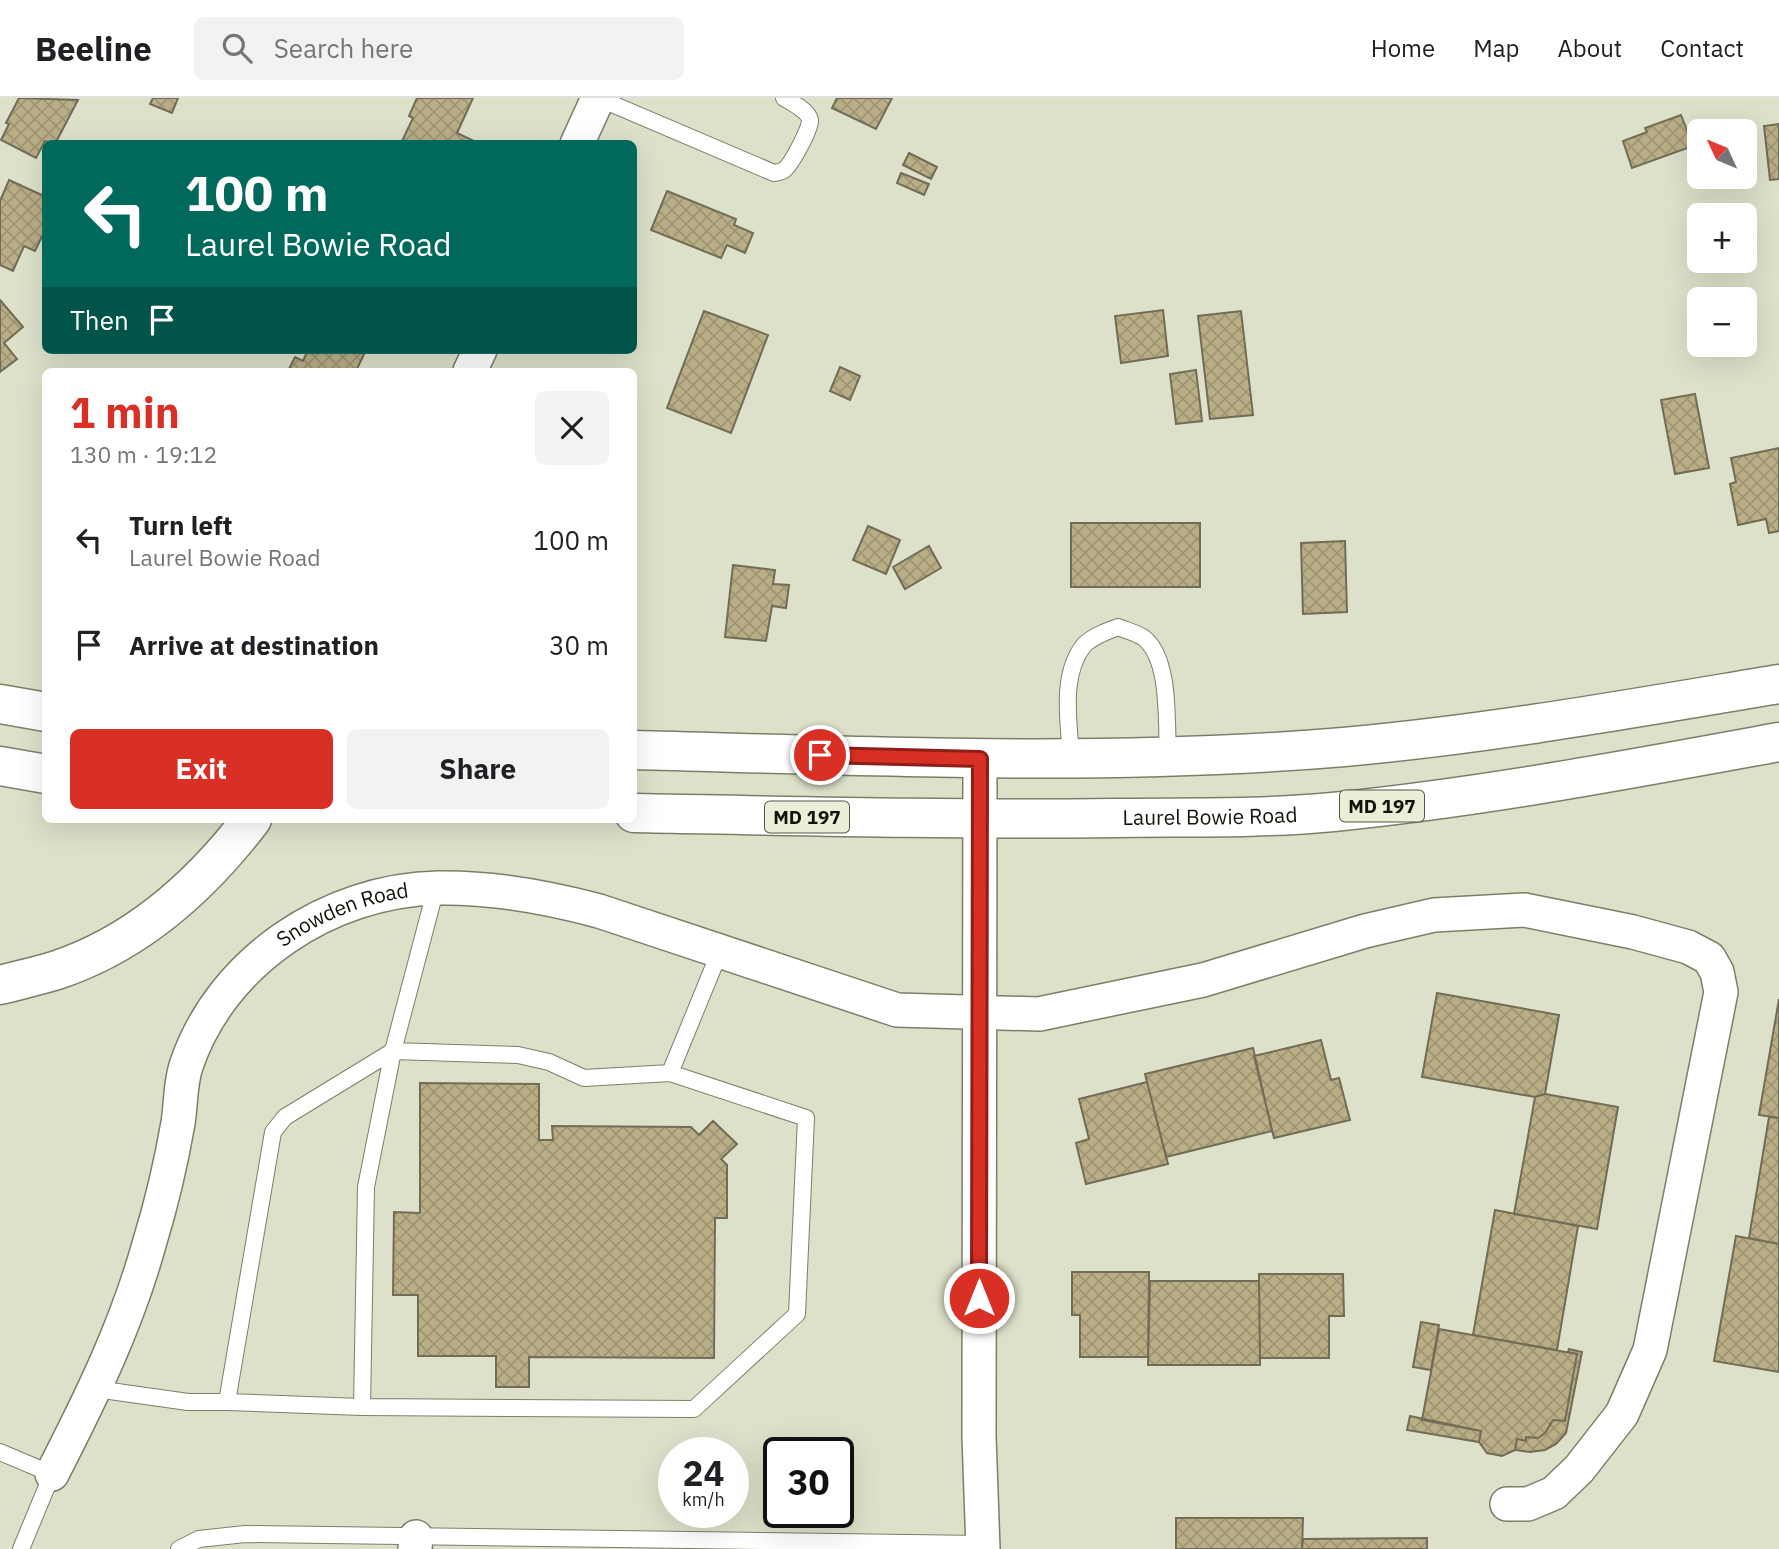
<!DOCTYPE html>
<html lang="en">
<head>
<meta charset="utf-8">
<style>
  :root { --surface:#fff; --page:#f2f2f2; --text:#202124; --muted:#757577; --line:#e0e0e0; --accent:#d93025 }
  body { margin:0; font-family:"IBM Plex Sans",sans-serif; background:var(--page); color:var(--text); height:100vh; display:flex; flex-direction:column; font-size:26px; white-space:nowrap }
  * { box-sizing:border-box; margin:0 }
  p { font-size:23px; color:var(--muted) }
  .icon { flex:none; width:38px; height:38px; fill:none; stroke:currentColor; stroke-width:2; stroke-linecap:round; stroke-linejoin:round }
  .map { position:relative; flex:1; overflow:hidden }
  .side { position:absolute; left:42px; top:270px; width:595px; height:455px; display:flex; flex-direction:column; background:var(--surface); border-radius:10px; box-shadow:0 7px 28px #0002 }
  .side>* { flex:none }
  .hud { position:absolute; left:42px; top:42px; width:595px; height:214px; border-radius:10px; box-shadow:0 7px 28px #0002; background:#00695c; color:#fff; overflow:hidden }
  .needle { width:46px; rotate:314deg }
  .controls { position:absolute; left:1687px; top:21px; display:grid; gap:14px }
  .controls a { display:grid; place-items:center; width:70px; height:70px; border-radius:10px; background:var(--surface); box-shadow:0 7px 28px #0002; font-size:35px }
  .speed { position:absolute; left:658px; top:1339px; display:flex; gap:14px; font-size:35px; font-weight:700; text-align:center }
  .speed>* { display:grid; place-content:center; width:91px; height:91px; border-radius:50%; background:var(--surface); box-shadow:0 7px 28px #0002; line-height:1 }
  .speed small { font-size:18px; font-weight:400 }
  .speed .limit { border:4px solid #111; border-radius:10px; background:#fff; color:#111 }
  .pin { position:absolute; display:grid; place-items:center; width:60px; height:60px; color:#fff; margin:-30px; border:4px solid #fff; border-radius:50%; box-shadow:0 2px 7px #0007 }
  .me { position:absolute; width:77px; margin:-38px; rotate:0deg; stroke-linejoin:round; filter:drop-shadow(0 0 5px #0008) }
  .turn { display:flex; align-items:center; gap:24px; height:147px; padding:0 28px; font-size:32px }
  .turn .icon { width:91px; height:91px; stroke-width:2.5 }
  .turn b { display:block; font-size:49px; line-height:60px }
  .then { display:flex; align-items:center; height:66px; padding:0 28px; background:#0003; gap:14px; font-size:26px }
  .round { display:grid; place-items:center; flex:none; width:74px; height:74px; border-radius:10px; background:var(--page) }
  .overview { display:flex; align-items:center; justify-content:space-between; height:119px; padding:0 28px }
  h1 { font-size:42px; font-weight:700; line-height:52px; color:var(--accent) }
  .primary-button { display:flex; gap:14px; margin-top:auto; padding:14px 28px }
  .primary-button a { flex:1; height:80px; border-radius:10px; background:var(--accent); color:#fff; font-size:28px; font-weight:700; line-height:80px; text-align:center }
  .primary-button a+a { background:var(--page); color:var(--text) }
  ul { padding:0; list-style:none }
  li { display:flex; align-items:center; gap:21px; height:105px; padding:0 28px }
  li div { flex:1 }
  li b { display:block; font-size:26px }
  li em { font-style:normal }
  header { display:flex; align-items:center; gap:42px; box-sizing:border-box; height:98px; padding:0 35px; background:var(--surface); border-bottom:2px solid var(--line) }
  header strong { font-size:33px }
  nav { display:flex; gap:38px; margin-inline-start:auto; font-size:24px }
  .search { width:490px; height:63px; background:var(--page); display:flex; align-items:center; gap:18px; box-sizing:border-box; padding:0 24px; border-radius:10px; color:var(--muted); font-size:26px }
  .map>svg:first-child { display:block }
  .building { fill:url(#building-cross-hatch); stroke:#726c57; stroke-width:2 }
  .lines { fill:none; stroke-linecap:round; stroke-linejoin:round }
  .service-casing { stroke:#7b7f6a; stroke-width:18 }
  .minor-casing { stroke:#7b7f6a; stroke-width:36 }
  .primary-casing { stroke:#7b7f6a; stroke-width:41 }
  .motorway-casing { stroke:#7b7f6a; stroke-width:41 }
  .service { stroke:#fff; stroke-width:16 }
  .minor { stroke:#fff; stroke-width:33 }
  .primary { stroke:#fff; stroke-width:38 }
  .motorway { stroke:#fff; stroke-width:38 }
  .route-casing { stroke:#8d1f18; stroke-width:18 }
  .route { stroke:#d93025; stroke-width:12 }
  .labels { text-anchor:middle; stroke-width:5; stroke-linejoin:round; paint-order:stroke }
  .shield { fill:#eaefd7; stroke:#535649; stroke-width:2 }
  .shield-label { font-size:19px; font-weight:bold; fill:#12140c }
  .street-label { font-size:21px; fill:#12140c; stroke:#eaefd7 }
</style>
</head>
<body>
<header>
<strong>Beeline</strong>
<div class="search"><svg class="icon" aria-label="search" viewBox="0 0 24 24"><circle cx="10" cy="10" r="6"/><path d="M15 15l6 6"/></svg>Search here</div>
<nav><a>Home</a><a>Map</a><a>About</a><a>Contact</a></nav>
</header>
<div class="map">
<svg width="1779" height="1451" viewBox="0 0 1779 1451">
  <defs>
    <pattern id="building-cross-hatch" width="8" height="8" patternUnits="userSpaceOnUse" patternTransform="scale(1.75)"><rect width="8" height="8" fill="#baae87"/><path d="M0 0l8 8M0 8l8-8" fill="none" stroke="#9f9573"/></pattern>
  </defs>
  <rect width="100%" height="100%" fill="#dde1ca"/>
  <path class="building" d="M19,0L78,2L55,46L45,43L36,60L1,42L9,26L6,25Z
    M153,0H178L172,15L150,6Z
    M417,0H473L457,35L472,42L471,46H408L402,43L413,20L409,18Z
    M837,0H892L876,31L832,10Z
    M1681,17L1693,48L1632,70L1623,43L1647,34L1645,30Z
    M1779,26V81L1770,82L1764,28Z
    M909,55L937,69L931,81L903,67Z
    M901,75L929,86L924,97L897,85Z
    M9,82L46,99V130L35,153L24,148L13,173L0,167V103Z
    M667,93L736,121L734,127L753,135L745,155L727,147L721,160L651,132Z
    M0,202L23,229L4,245L17,261L0,274Z
    M1163,212L1168,258L1121,265L1115,218Z
    M704,213L768,237L731,335L667,310Z
    M1241,213L1253,317L1210,321L1198,218Z
    M308,252H366L356,273H294L289,271L295,259L303,263Z
    M840,269L860,278L850,302L830,293Z
    M1196,272L1202,323L1176,326L1170,276Z
    M1695,296L1709,370L1675,376L1661,302Z
    M1779,350V433L1769,435L1766,421L1738,427L1730,386L1736,384L1731,360Z
    M1071,425H1200V489H1071Z
    M868,428L900,442L886,476L853,462Z
    M1345,443L1347,514L1303,516L1301,445Z
    M929,448L941,470L905,491L893,469Z
    M733,467L775,472L773,486L789,487L786,510L772,508L766,543L725,539Z
    M1437,895L1559,917L1545,996L1535,999L1422,979Z
    M1779,901V1020L1759,1017Z
    M1321,942L1331,982L1339,980L1350,1022L1274,1040L1254,958Z
    M1253,950L1272,1033L1166,1059L1145,976Z
    M1147,984L1168,1066L1086,1086L1076,1045L1089,1041L1079,1001Z
    M420,985L539,986V1042H553L552,1028L691,1029L699,1037L713,1023L737,1046L721,1061L727,1067V1120H715L714,1260L529,1259V1289H496V1258H418V1197H393L394,1114L420,1115Z
    M1545,996L1618,1009L1597,1131L1514,1116L1535,999Z
    M1769,1019L1779,1020V1146L1749,1140Z
    M1495,1112L1578,1128L1557,1252L1473,1237Z
    M1736,1138L1779,1146V1274L1714,1263Z
    M1072,1174H1149L1148,1259H1080V1217H1072Z
    M1259,1176H1343L1344,1218H1329V1260H1260Z
    M1150,1183H1259L1260,1267H1148Z
    M1421,1224L1439,1227L1431,1272L1413,1269Z
    M1439,1231L1577,1256L1565,1323L1553,1322L1545,1335L1538,1340L1526,1339V1343L1517,1341L1515,1352L1502,1358L1487,1355L1479,1344L1481,1333L1422,1322Z
    M1569,1251L1582,1254L1566,1335L1556,1346L1545,1352L1530,1354L1515,1352L1517,1341L1526,1343V1339L1538,1340L1545,1335L1553,1322L1565,1323L1577,1256L1568,1254Z
    M1410,1318L1481,1333L1479,1344L1407,1332Z
    M1176,1420H1303L1302,1451H1176Z
    M1427,1440V1451H1302L1303,1441Z"/>
  <g class="lines">
    <defs>
      <path id="service" d="M598,0L774,75C778,74 781,74 784,72C791,67 811,30 810,22C808,12 792,5 784,0
        M1071,659C1069,624 1060,577 1084,547C1093,538 1107,533 1118,529C1125,532 1137,535 1144,540C1171,562 1166,625 1168,658
        M670,975L584,980L549,964L518,957L393,953L285,1019L273,1034L227,1304L362,1309L694,1311L797,1216L806,1020L670,975L720,853
        M96,1291L188,1304H227
        M362,1309L366,1089L393,953L436,790
        M0,1354L52,1376L21,1451
        M179,1451L199,1441L245,1436L982,1446"/>
      <g id="minor">
        <path d="M577,46L598,0"/>
        <path d="M470,273L480,252"/>
        <path d="M980,661L979,1338L983,1451"/>
        <path id="s1" d="M52,1376C91,1300 127,1227 150,1143C162,1104 171,1065 178,1025C181,1007 180,986 186,968C221,863 329,792 438,790C492,789 547,799 599,813L897,912L1039,916L1203,882L1365,833L1434,817L1524,812L1633,834L1688,849L1709,860L1717,874L1721,894L1650,1252L1622,1316L1579,1371L1554,1395L1528,1406H1507"/>
        <path d="M415,1451L416,1439"/>
      </g>
      <g id="primary">
        <path d="M0,606L46,614"/>
        <path d="M634,652C870,658 1108,669 1344,649C1490,636 1635,610 1779,586"/>
        <path d="M0,668L46,676"/>
        <path id="s2" d="M634,715C794,718 954,722 1114,720C1187,719 1260,721 1333,714C1483,699 1631,671 1779,644"/>
      </g>
      <path id="motorway" d="M0,887C19,882 38,878 57,872C138,845 201,788 252,721"/>
    </defs>
    <use href="#service" class="service-casing"/>
    <use href="#minor" class="minor-casing"/>
    <use href="#primary" class="primary-casing"/>
    <use href="#motorway" class="motorway-casing"/>
    <use href="#service" class="service"/>
    <use href="#minor" class="minor"/>
    <use href="#primary" class="primary"/>
    <use href="#motorway" class="motorway"/>
  </g>
  <g class="lines">
    <defs>
      <path id="route" d="M820,657L980,661L979,1200"/>
    </defs>
    <use href="#route" class="route-casing"/>
    <use href="#route" class="route"/>
  </g>
  <g class="labels">
    <g class="shield">
      <rect x="1340" y="692.5" width="84" height="31" rx="5"/>
      <rect x="765" y="703.5" width="84" height="31" rx="5"/>
    </g>
    <g class="shield-label">
      <text x="1382" y="715">MD 197</text>
      <text x="807" y="726">MD 197</text>
    </g>
    <g class="street-label">
      <text dy="7" stroke="none"><textPath href="#s2" startOffset="576">Laurel Bowie Road</textPath></text>
      <text dy="7" stroke="none"><textPath href="#s1" startOffset="660">Snowden Road</textPath></text>
    </g>
  </g>
</svg>
<div class="controls">
<a><svg class="needle" viewBox="-14 -14 28 28"><path d="M0-13l5 13h-10z" fill="#e53935"/><path d="M0 13l5-13h-10z" fill="#757577"/></svg></a>
<a>+</a>
<a>−</a>
</div>
<div class="speed"><div>24<small>km/h</small></div><div class="limit">30</div></div>
<div class="pin" style="left:820px;top:657px;background:#d93025"><svg class="icon" aria-label="arrive" viewBox="0 0 24 24"><path d="M6 21V4h12l-3 4 3 4H6"/></svg></div>
<svg class="me" style="left:979px;top:1200px" viewBox="-20 -20 40 40"><circle r="17" fill="#d93025" stroke="#fff" stroke-width="3"/><path d="M0-11L8 9 0 5-8 9z" fill="#fff"/></svg>
<div class="hud">
<div class="turn"><svg class="icon" aria-label="left" viewBox="0 0 24 24"><path d="M17 20v-9H6M10 6l-5 5 5 5"/></svg><div><b>100 m</b>Laurel Bowie Road</div></div>
<div class="then">Then<svg class="icon" aria-label="arrive" viewBox="0 0 24 24"><path d="M6 21V4h12l-3 4 3 4H6"/></svg></div>
</div>
<section class="side">
<div class="overview"><div><h1>1 min</h1><p>130 m · 19:12</p></div><a class="round"><svg class="icon" aria-label="close" viewBox="0 0 24 24"><path d="M6 6l12 12M18 6L6 18"/></svg></a></div>
<ul>
<li><svg class="icon" aria-label="left" viewBox="0 0 24 24"><path d="M17 20v-9H6M10 6l-5 5 5 5"/></svg><div><b>Turn left</b><p>Laurel Bowie Road</p></div><em>100 m</em></li>
<li><svg class="icon" aria-label="arrive" viewBox="0 0 24 24"><path d="M6 21V4h12l-3 4 3 4H6"/></svg><div><b>Arrive at destination</b></div><em>30 m</em></li>
</ul>
<div class="primary-button"><a>Exit</a><a>Share</a></div>
</section>
</div>
</body>
</html>
